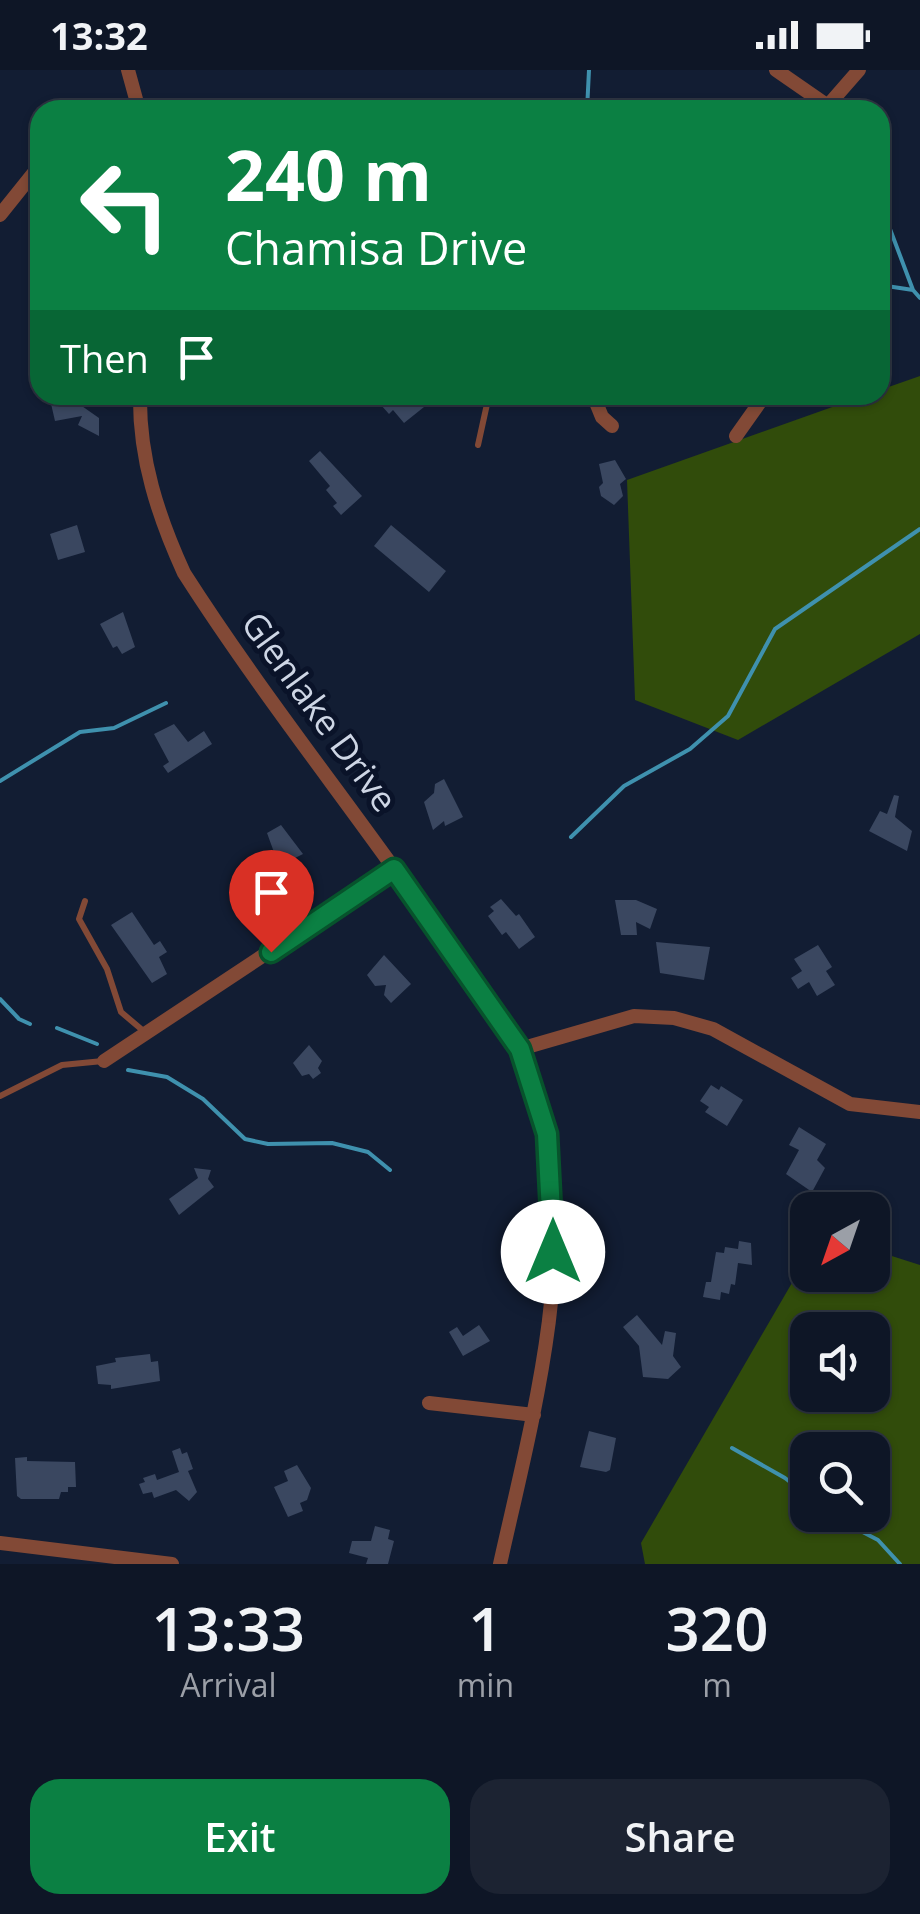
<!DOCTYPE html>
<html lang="en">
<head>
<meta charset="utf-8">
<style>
  :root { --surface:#0e1626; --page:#1c2332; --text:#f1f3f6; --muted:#9b9fa7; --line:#2e3543; --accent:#0b8043 }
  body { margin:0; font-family:"Open Sans",sans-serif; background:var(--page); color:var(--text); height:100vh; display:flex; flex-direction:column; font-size:38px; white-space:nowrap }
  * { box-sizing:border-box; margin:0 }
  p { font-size:32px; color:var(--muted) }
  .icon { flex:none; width:55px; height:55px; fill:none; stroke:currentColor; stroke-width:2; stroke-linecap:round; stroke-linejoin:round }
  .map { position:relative; height:1494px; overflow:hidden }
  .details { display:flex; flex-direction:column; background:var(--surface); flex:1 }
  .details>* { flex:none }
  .hud { position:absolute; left:30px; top:30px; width:860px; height:305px; border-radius:30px; box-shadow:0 2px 8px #0004,0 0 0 2px var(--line); background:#0b8043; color:#fff; overflow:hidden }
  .needle { width:65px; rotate:220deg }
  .tools { position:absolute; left:790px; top:1122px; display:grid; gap:20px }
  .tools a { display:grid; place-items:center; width:100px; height:100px; border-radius:20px; background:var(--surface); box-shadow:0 2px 8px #0004,0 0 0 2px var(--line); font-size:50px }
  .pin { position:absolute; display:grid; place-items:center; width:85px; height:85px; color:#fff; margin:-102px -42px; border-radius:50% 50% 50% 0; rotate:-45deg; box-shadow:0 0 10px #0007 }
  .pin .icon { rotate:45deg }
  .me { position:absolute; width:110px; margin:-55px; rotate:0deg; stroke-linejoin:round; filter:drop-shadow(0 0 8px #0008) }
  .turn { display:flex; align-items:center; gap:35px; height:210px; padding:0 30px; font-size:45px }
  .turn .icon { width:130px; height:130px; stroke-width:2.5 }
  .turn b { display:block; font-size:70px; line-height:85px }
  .then { display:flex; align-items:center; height:95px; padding:0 30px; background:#0003; gap:20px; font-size:38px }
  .eta { display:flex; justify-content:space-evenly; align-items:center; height:170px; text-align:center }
  .eta b { font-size:60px; font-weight:600; line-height:70px }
  .action { display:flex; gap:20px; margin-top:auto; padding:20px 30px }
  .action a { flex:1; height:115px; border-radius:30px; background:var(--accent); color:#fff; font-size:40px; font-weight:600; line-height:115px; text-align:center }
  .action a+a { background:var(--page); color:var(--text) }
  .status { display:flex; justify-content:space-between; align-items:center; height:70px; padding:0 50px; background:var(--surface); direction:ltr }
  .status svg { height:28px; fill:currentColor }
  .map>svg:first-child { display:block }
  .green { fill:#314c0b; fill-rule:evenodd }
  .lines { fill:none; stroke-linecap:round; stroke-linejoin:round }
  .stream { stroke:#3f91ae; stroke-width:4 }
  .building { fill:#3a4760 }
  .lane { stroke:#824936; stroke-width:6 }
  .street { stroke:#824936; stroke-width:14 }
  .route-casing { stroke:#07532c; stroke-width:25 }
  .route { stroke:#0b8043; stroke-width:18 }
  .labels { text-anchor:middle; stroke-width:10; stroke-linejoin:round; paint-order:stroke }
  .street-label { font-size:35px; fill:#ced6e5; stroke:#0a1329 }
</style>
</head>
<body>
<div class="status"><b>13:32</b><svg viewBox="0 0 49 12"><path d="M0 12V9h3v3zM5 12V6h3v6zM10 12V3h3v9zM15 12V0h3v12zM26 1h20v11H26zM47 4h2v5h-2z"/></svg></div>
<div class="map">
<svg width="920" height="1494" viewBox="0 0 920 1494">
  <rect width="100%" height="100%" fill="#121d33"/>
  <path class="green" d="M920,306V564L738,670L635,630L627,410L866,325H880V320Z
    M873,1180L920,1195V1494H645L641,1473L807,1187L808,1205H872ZM808,1260H872V1325H808ZM808,1380H872V1445H808Z"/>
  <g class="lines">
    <path class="stream" d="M587,40L589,0
      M890,159L913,220L920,228
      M880,215L913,220
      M0,711L80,662L114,658L166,633
      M571,767L624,716L690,679L728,646L775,559L920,459
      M0,929L19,949L30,954
      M57,958L97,974
      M128,1000L167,1007L203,1029L245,1069L268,1074L332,1073L368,1082L390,1100
      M732,1378L785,1408L808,1426
      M830,1445L878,1470L900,1494"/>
  </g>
  <path class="building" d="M49,325H78L79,334L99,348V366L78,355L82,346L55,351Z
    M372,325H413L424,337L404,353L393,340L389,344Z
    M320,381L362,426L341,445L333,436L337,433L326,420L330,416L309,391Z
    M615,390L626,409L620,414L623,426L614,435L601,426L599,417L603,413L599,394Z
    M77,455L85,482L58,490L50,464Z
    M391,455L446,501L429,522L374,476Z
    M123,542L135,577L122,584L117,576L113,578L100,554Z
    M174,654L188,672L204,661L212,674L168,703L163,696L169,692L154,664Z
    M444,709L463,747L445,756L444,751L433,760L424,732L434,723L435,714Z
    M894,725L899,726L895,747L912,761L907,781L869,761L880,741L887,744Z
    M281,755L303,784L279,796L267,763Z
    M501,829L516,846L519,844L535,867L519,879L506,862L502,865L488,846L494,841L490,837Z
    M615,830H636L657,839L650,859L636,852L637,865H621Z
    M132,842L154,875L160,871L167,882L159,887L167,904L152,913L111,855Z
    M656,872L710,877L704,910L660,903Z
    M818,875L832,897L826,901L835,915L817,926L809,912L798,919L791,908L802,901L794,889Z
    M384,885L411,914L391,933L384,925L386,915L375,916L367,905Z
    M309,975L322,991L318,998L321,1003L313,1009L309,1004L302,1006L293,993Z
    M711,1015L719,1020L721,1016L743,1030L727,1056L705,1042L709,1037L700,1031Z
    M799,1057L826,1074L817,1090L825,1098L812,1122L786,1104L799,1080L789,1075Z
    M194,1098L211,1100L208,1109L214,1117L179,1145L169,1129L198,1108Z
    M739,1171L751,1173L752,1195L738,1193L735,1215L731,1214L729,1224L721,1222L720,1230L703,1227L706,1212H711L716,1182L724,1183L725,1177L738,1179Z
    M637,1245L662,1275L665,1261L676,1263L673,1286L681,1297L668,1309L643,1307L639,1276L623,1257Z
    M479,1255L490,1271L463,1286L449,1262L457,1257L463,1266Z
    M150,1284L151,1292L158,1291L160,1311L111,1319V1315L98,1314L96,1296L116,1292L115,1288Z
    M589,1361L616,1368L610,1400L606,1402L580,1397Z
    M180,1378L182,1384L187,1382L193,1399L188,1401L197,1422L189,1431L176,1420L154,1428L152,1422L143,1424L139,1414L145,1412L143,1408L155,1404L157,1410L179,1402L172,1381Z
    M27,1387V1391L75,1392L76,1417H68V1422H61L59,1429H21L17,1426L15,1388Z
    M297,1395L311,1418L307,1430L300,1433L303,1441L288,1447L274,1417L288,1411L284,1401Z
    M375,1456L390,1460L388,1469L394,1471L388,1494H366L368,1488L349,1483L352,1471H371Z"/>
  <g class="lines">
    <path class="lane" d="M478,375L489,325
      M85,831L79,849L107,899L121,942L147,964
      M0,1026L62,995L103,991"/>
    <path class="street" d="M128,0L139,40
      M776,0L828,36
      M179,40L231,35L249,40
      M824,40L859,0
      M0,145L40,95
      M140,325C139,388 158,446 184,503C255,614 337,718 413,825C466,898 527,969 546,1060C575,1198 530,1359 500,1494
      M593,325L602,347L612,356
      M736,366L765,325
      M520,979L634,946L674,948L713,959L850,1034L920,1042
      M104,991L394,799
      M429,1333L534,1345
      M0,1473L172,1494"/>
  </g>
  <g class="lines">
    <defs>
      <path id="route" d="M271,882L394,799L520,979L547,1064L553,1182"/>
    </defs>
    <use href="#route" class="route-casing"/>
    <use href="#route" class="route"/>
  </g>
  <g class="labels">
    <g class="street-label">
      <text transform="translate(319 642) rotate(54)" y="12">Glenlake Drive</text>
    </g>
  </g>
</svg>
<div class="tools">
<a><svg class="needle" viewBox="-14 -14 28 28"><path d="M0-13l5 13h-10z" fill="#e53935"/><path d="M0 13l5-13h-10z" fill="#9b9fa7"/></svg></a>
<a><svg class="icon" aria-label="sound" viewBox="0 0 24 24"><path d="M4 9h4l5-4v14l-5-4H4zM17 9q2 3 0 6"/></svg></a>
<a><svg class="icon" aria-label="search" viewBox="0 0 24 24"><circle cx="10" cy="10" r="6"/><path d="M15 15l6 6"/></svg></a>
</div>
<div class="pin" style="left:271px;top:882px;background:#d93025"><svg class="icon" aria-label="arrive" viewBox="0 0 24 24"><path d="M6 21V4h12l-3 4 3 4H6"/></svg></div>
<svg class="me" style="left:553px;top:1182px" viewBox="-20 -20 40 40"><circle r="19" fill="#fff"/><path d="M0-13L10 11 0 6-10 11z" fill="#0b8043"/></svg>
<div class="hud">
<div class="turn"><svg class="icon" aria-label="left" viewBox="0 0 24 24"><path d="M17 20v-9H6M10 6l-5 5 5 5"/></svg><div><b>240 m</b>Chamisa Drive</div></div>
<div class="then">Then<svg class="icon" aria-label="arrive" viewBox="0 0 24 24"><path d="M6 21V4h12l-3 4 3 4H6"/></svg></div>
</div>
</div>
<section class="details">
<div class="eta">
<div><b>13:33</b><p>Arrival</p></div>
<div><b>1</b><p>min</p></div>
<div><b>320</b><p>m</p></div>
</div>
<div class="action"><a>Exit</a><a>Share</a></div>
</section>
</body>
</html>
